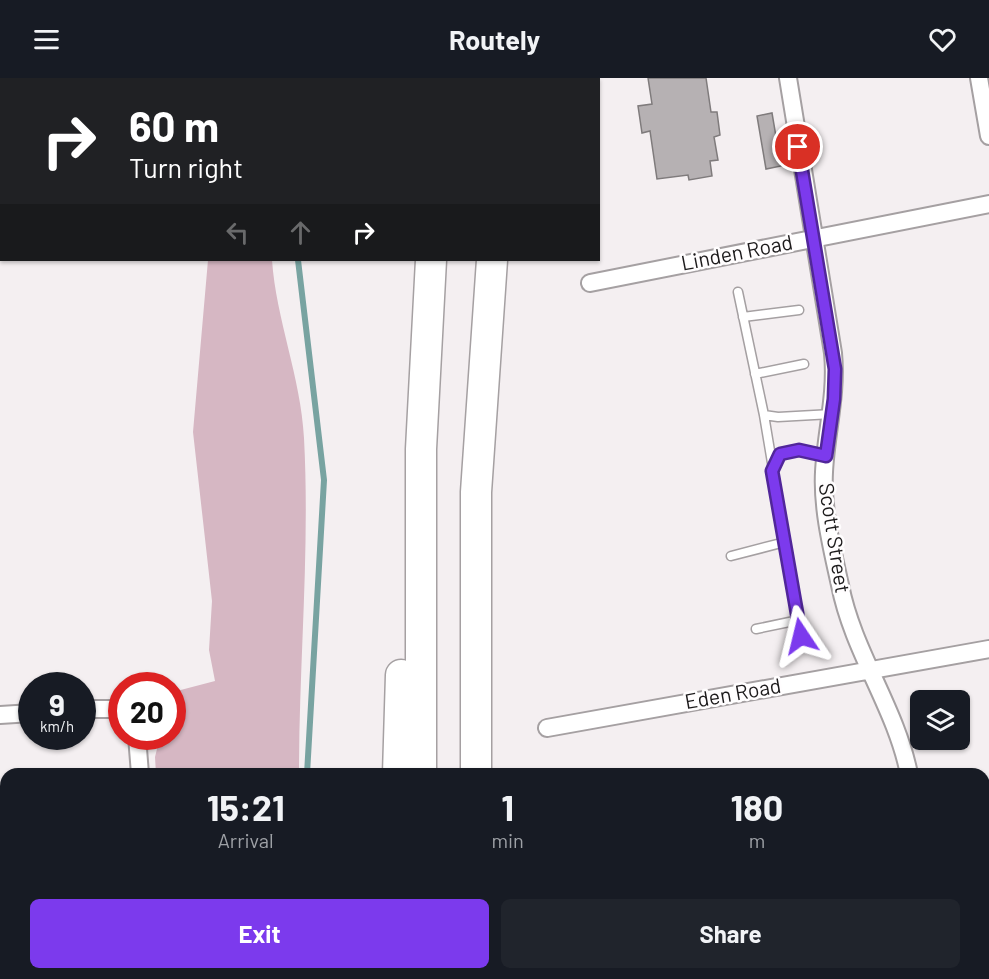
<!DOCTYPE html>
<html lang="en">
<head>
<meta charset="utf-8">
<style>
  :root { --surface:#171b24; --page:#20242c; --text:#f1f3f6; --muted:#9ea1a6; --accent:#7c3aed }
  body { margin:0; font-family:Barlow,sans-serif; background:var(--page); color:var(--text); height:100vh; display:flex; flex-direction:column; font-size:22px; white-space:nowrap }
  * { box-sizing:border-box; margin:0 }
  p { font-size:20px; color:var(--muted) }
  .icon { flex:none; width:33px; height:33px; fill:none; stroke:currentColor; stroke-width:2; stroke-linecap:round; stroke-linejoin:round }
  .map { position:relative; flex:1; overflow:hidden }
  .drawer { position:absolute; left:0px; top:690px; width:990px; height:212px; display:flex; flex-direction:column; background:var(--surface); border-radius:18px 18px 0 0; box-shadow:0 2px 4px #0004 }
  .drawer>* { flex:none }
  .banner { position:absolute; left:0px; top:0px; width:600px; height:183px; box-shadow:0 2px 4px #0004; background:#202124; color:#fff; overflow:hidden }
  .tools { position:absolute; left:910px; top:612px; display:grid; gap:12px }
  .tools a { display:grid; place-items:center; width:60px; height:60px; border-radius:9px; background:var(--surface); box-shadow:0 2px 4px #0004; font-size:30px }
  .speed { position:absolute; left:18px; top:594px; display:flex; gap:12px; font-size:30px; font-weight:700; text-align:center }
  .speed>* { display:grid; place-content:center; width:78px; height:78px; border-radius:50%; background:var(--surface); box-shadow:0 2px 4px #0004; line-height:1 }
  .speed small { font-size:15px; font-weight:400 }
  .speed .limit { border:9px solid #d22; background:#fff; color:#111 }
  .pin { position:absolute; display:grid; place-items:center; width:51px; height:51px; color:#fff; margin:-26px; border:3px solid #fff; border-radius:50%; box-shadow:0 2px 6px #0007 }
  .me { position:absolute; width:66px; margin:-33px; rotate:350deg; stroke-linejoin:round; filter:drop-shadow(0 0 4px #0008) }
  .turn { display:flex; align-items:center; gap:21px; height:126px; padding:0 30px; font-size:27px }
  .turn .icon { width:78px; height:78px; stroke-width:2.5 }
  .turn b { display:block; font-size:42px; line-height:51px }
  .lanes { display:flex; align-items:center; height:57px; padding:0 30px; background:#0003; justify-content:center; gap:30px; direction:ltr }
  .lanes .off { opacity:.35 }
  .eta { display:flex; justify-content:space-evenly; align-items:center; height:102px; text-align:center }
  .eta b { font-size:36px; font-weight:700; line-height:42px }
  .action { display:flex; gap:12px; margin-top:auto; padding:12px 30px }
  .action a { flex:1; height:69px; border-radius:9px; background:var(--accent); color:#fff; font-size:24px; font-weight:700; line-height:69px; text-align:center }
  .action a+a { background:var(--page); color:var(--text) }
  header { display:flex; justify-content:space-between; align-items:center; height:78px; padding:0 30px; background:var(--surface); font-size:27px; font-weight:700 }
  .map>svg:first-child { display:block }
  .green { fill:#d6b7c3 }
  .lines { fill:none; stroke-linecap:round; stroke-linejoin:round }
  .stream { stroke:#78a3a1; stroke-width:6 }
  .building { fill:#b6b1b3; stroke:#7f7b7c; stroke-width:1.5 }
  .lane-casing { stroke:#a5a0a2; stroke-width:11 }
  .street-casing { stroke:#a5a0a2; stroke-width:20 }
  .highway-casing { stroke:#a5a0a2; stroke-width:33 }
  .lane { stroke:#fff; stroke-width:8 }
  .street { stroke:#fff; stroke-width:16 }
  .highway { stroke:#fff; stroke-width:30 }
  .route-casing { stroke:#51269a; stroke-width:15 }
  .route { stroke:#7c3aed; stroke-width:10 }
  .labels { text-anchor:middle; stroke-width:5; stroke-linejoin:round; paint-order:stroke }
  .street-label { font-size:21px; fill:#1c1a1b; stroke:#fffdfe }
</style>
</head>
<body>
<header><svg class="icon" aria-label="menu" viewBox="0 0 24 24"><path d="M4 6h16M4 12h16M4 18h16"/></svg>Routely<svg class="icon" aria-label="heart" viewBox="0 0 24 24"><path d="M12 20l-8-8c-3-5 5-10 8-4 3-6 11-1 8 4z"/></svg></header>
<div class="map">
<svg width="989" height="901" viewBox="0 0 989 901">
  <rect width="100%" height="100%" fill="#f4eff1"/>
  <path class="green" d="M208,182H272C276,241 301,300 304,360C310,472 299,584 299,696H156L155,679L160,659L172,658L173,614L215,603L209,572L212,523L193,354Z
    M173,896H298V901H174Z"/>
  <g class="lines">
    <path class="stream" d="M260,2V0
      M298,182L324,402L307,696
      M300,896V901"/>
  </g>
  <path class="building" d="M648,0H706L711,34H717L720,57L714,59L718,82L710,83L712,98L689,102L688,97L657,101L650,53L642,55L638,28L652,26Z
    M772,35L781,88L766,91L757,38Z"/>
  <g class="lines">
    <defs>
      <path id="lane" d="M738,214L764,337L801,558
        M743,239L799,232
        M755,296L804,286
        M764,337L778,339L832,336
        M772,392L780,376L799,372L826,378
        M731,478L785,464
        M756,551L799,542"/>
      <path id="street" d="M788,0L833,275C837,316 826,354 824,394C822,431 832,471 840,507C853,574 896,630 909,696
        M979,0L989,58
        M192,2L193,0
        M0,138H2
        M590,205L989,126
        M82,631H122
        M0,637L32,635
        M547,650L989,571
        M137,658L140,696
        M160,896V901
        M947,896L948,901"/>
      <path id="highway" d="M454,2L455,0
        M512,2V0
        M398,696L401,597
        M421,696V371L431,182
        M476,696V414L492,182
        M423,896V901
        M480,896V901
        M516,896V901
        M390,901L391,896"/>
    </defs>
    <use href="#lane" class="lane-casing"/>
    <use href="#street" class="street-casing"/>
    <use href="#highway" class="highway-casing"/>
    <use href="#lane" class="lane"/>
    <use href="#street" class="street"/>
    <use href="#highway" class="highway"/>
  </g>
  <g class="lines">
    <defs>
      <path id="route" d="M798,69L835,291L834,321L826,378L799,372L780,376L772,393L801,558"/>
    </defs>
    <use href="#route" class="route-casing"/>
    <use href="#route" class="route"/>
  </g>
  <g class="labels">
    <g class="street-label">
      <text transform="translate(737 175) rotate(-11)" y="7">Linden Road</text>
      <text transform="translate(834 460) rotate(81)" y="7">Scott Street</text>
      <text transform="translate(733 616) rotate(-10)" y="7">Eden Road</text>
    </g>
  </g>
</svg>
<div class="tools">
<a><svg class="icon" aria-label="layers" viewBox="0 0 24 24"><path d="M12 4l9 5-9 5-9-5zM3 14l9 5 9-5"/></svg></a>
</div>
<div class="speed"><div>9<small>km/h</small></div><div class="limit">20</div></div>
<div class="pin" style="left:798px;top:69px;background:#d93025"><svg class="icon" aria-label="arrive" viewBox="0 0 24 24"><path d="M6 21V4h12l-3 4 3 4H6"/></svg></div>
<svg class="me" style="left:801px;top:558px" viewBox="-20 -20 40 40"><path d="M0-17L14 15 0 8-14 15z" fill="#7c3aed" stroke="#fff" stroke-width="4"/></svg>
<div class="banner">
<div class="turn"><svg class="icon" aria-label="right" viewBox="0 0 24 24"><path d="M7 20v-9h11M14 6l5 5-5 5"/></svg><div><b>60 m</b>Turn right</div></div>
<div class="lanes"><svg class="icon off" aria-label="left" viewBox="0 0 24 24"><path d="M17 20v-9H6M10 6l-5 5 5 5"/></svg><svg class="icon off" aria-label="ahead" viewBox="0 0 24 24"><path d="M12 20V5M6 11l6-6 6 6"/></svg><svg class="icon" aria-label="right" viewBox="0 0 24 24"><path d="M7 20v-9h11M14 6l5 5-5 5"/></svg></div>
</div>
<section class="drawer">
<div class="eta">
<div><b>15:21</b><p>Arrival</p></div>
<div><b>1</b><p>min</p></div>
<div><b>180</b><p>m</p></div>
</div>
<div class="action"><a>Exit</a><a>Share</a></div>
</section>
</div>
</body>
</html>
